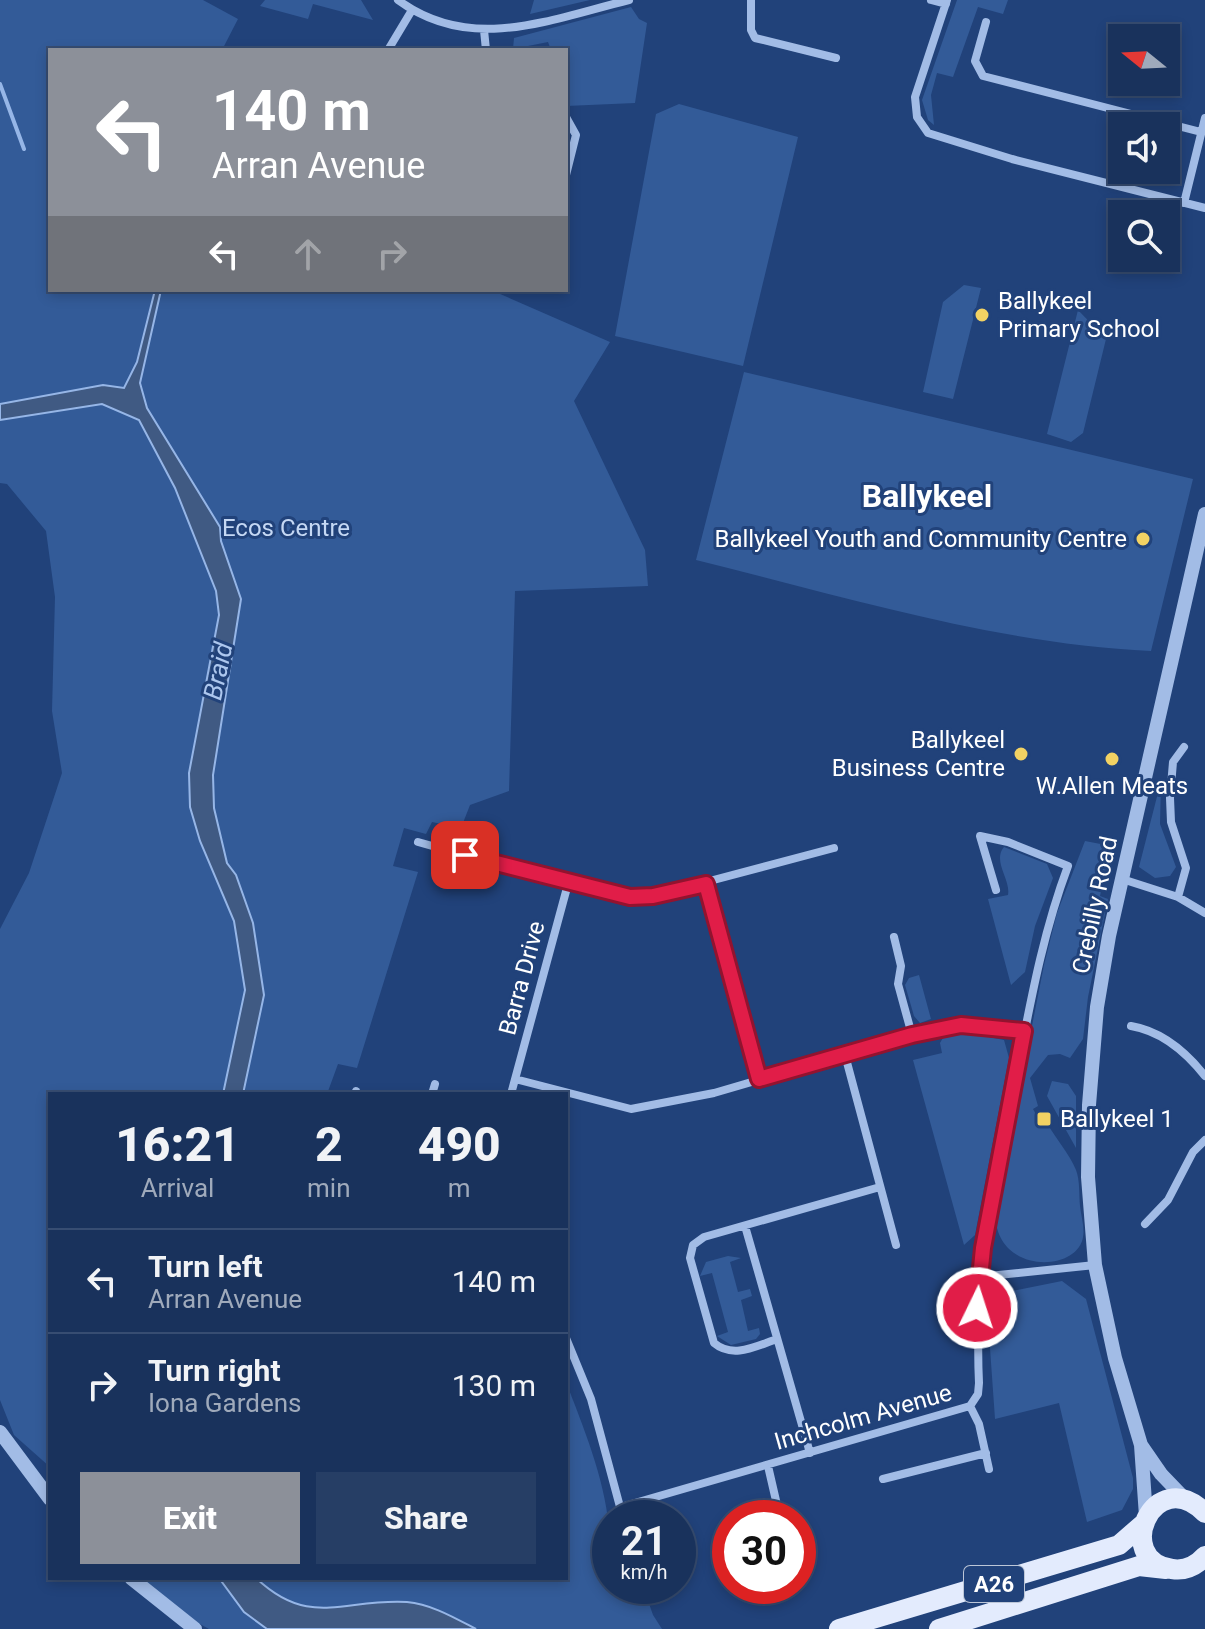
<!DOCTYPE html>
<html lang="en">
<head>
<meta charset="utf-8">
<style>
  :root { --surface:#19325c; --page:#263e65; --text:#f1f3f6; --muted:#9faabb; --line:#374d72; --accent:#8c9099 }
  body { margin:0; font-family:Roboto,sans-serif; background:var(--page); color:var(--text); height:100vh; display:flex; flex-direction:column; font-size:30px; white-space:nowrap }
  * { box-sizing:border-box; margin:0 }
  p { font-size:26px; color:var(--muted) }
  .icon { flex:none; width:44px; height:44px; fill:none; stroke:currentColor; stroke-width:2; stroke-linecap:round; stroke-linejoin:round }
  .map { position:relative; flex:1; overflow:hidden }
  .side { position:absolute; left:48px; top:1092px; width:520px; height:488px; display:flex; flex-direction:column; background:var(--surface); border-radius:0px; box-shadow:0 4px 12px #0003,0 0 0 2px var(--line) }
  .side>* { flex:none }
  .guide { position:absolute; left:48px; top:48px; width:520px; height:244px; border-radius:0px; box-shadow:0 4px 12px #0003,0 0 0 2px var(--line); background:#8c9099; color:#fff; overflow:hidden }
  .needle { width:52px; rotate:288deg }
  .buttons { position:absolute; left:1108px; top:24px; display:grid; gap:16px }
  .buttons a { display:grid; place-items:center; width:72px; height:72px; border-radius:0px; background:var(--surface); box-shadow:0 4px 12px #0003,0 0 0 2px var(--line); font-size:40px }
  .speed { position:absolute; left:592px; top:1500px; display:flex; gap:16px; font-size:40px; font-weight:700; text-align:center }
  .speed>* { display:grid; place-content:center; width:104px; height:104px; border-radius:50%; background:var(--surface); box-shadow:0 4px 12px #0003,0 0 0 2px var(--line); line-height:1 }
  .speed small { font-size:20px; font-weight:400 }
  .speed .limit { border:12px solid #d22; background:#fff; color:#111 }
  .pin { position:absolute; display:grid; place-items:center; width:68px; height:68px; color:#fff; margin:-34px; border-radius:16px; box-shadow:0 4px 12px #0006 }
  .me { position:absolute; width:88px; margin:-44px; rotate:4deg; stroke-linejoin:round; filter:drop-shadow(0 0 6px #0008) }
  .turn { display:flex; align-items:center; gap:28px; height:168px; padding:0 32px; font-size:36px }
  .turn .icon { width:104px; height:104px; stroke-width:2.5 }
  .turn b { display:block; font-size:56px; line-height:68px }
  .lanes { display:flex; align-items:center; height:76px; padding:0 32px; background:#0003; justify-content:center; gap:40px; direction:ltr }
  .lanes .off { opacity:.35 }
  .eta { display:flex; justify-content:space-evenly; align-items:center; height:136px; text-align:center }
  .eta b { font-size:48px; font-weight:800; line-height:56px }
  .button { display:flex; gap:16px; margin-top:auto; padding:16px 32px }
  .button a { flex:1; height:92px; border-radius:0px; background:var(--accent); color:#fff; font-size:32px; font-weight:800; line-height:92px; text-align:center }
  .button a+a { background:var(--page); color:var(--text) }
  ul { padding:0; list-style:none }
  li { display:flex; align-items:center; gap:24px; height:104px; padding:0 32px; border-top:2px solid var(--line) }
  li div { flex:1 }
  li b { display:block; font-size:30px }
  li em { font-style:normal }
  .map>svg:first-child { display:block }
  .green { fill:#335b98 }
  .water { fill:#405a83; stroke:#96b6e7; stroke-width:2 }
  .lines { fill:none; stroke-linecap:round; stroke-linejoin:round }
  .stream { stroke:#96b6e7; stroke-width:4 }
  .minor { stroke:#a2bce6; stroke-width:8 }
  .tertiary { stroke:#a2bce6; stroke-width:14 }
  .primary { stroke:#e3ebfd; stroke-width:20 }
  .route-casing { stroke:#92132f; stroke-width:20 }
  .route { stroke:#e11d48; stroke-width:14 }
  .poi-dot { fill:#f2d263; stroke:#21427a; stroke-width:3 }
  .labels { text-anchor:middle; stroke-width:6; stroke-linejoin:round; paint-order:stroke }
  .shield { fill:#21427a; stroke:#bcc6d7; stroke-width:2 }
  .shield-label { font-size:22px; font-weight:bold; fill:#fff }
  .poi-label { font-size:24px; fill:#fff; stroke:#21427a; text-anchor:start }
  .park-label { font-size:24px; fill:#c5d8f4; stroke:#21427a }
  .street-label { font-size:24px; fill:#fff; stroke:#21427a }
  .water-label { font-size:26px; font-style:italic; fill:#adc7ee; stroke:#21427a }
  .district-label { font-size:32px; font-weight:bold; fill:#fff; stroke:#21427a }
</style>
</head>
<body>
<div class="map">
<svg width="1205" height="1629" viewBox="0 0 1205 1629">
  <rect width="100%" height="100%" fill="#21427a"/>
  <path class="green" d="M0,0H203L238,19L222,50H50V290H491L610,342L574,401L645,550L648,586L515,591L509,791L470,805L461,828L432,822L426,834L404,828L393,866L418,872L357,1068L338,1064L327,1094H50V1467L14,1435L0,1400V929L29,873L62,773L52,711L55,597L46,531L7,484L0,483Z
    M265,0H361L373,20L313,4L308,19L260,6Z
    M534,0H590L530,14Z
    M957,0H1008L1003,14L978,7L953,77L937,73L931,95L934,125L928,120L922,100Z
    M631,7L639,19L647,23L635,103L566,106V50H551L548,42L513,49L514,38Z
    M679,104L798,137L743,366L615,336L656,114Z
    M964,285L981,288L953,399L923,392L943,302Z
    M1078,310L1106,339L1083,433L1071,442L1047,434Z
    M744,372L1193,479L1151,651C997,644 845,597 696,560Z
    M1161,781L1160,824L1176,867L1170,876L1155,878L1139,867Z
    M1085,841L1111,846L1100,896L1108,899L1088,997L1083,1039L1070,1058L1060,1054L1048,1055L1030,1078L1038,1106L1033,1109L1042,1125L1047,1123C1056,1139 1069,1153 1076,1170C1080,1180 1079,1195 1080,1206C1081,1216 1085,1228 1083,1237C1078,1272 997,1276 995,1214L1044,965L1057,913Z
    M1004,847L1047,864L1053,878L1035,926L1025,972L1011,985L988,899L1008,895C1011,880 992,861 1004,847Z
    M919,975L931,1019L920,1023L914,1016L905,985L909,978Z
    M963,1032L1004,1040L1009,1058L975,1235L964,1245L913,1060L942,1053L940,1043L944,1036Z
    M1052,1081L1068,1084L1076,1096V1148L1047,1096Z
    M728,1256L741,1258L730,1262L738,1292L750,1289L752,1296L741,1300L748,1331L759,1328L760,1334L756,1339L731,1345L717,1336L728,1332L712,1273L700,1276L706,1262Z
    M1062,1281L1086,1299L1133,1478V1489L1122,1510L1087,1522L1059,1403L995,1419L989,1334L992,1295Z
    M566,1382C586,1434 610,1491 610,1548L606,1551L610,1586H643L653,1615L662,1629H209L162,1603L139,1578H566Z"/>
  <path class="water" d="M155,290H161L140,383L147,408L220,527L221,541L241,599L213,775L214,808L227,863L236,875L253,923L264,995L243,1094H223L245,990L234,921L200,841L190,807L189,773L219,615L216,591L175,488L139,420L102,404L0,420V404L103,385L124,388L137,362Z
    M219,1578H256C310,1629 344,1598 407,1602C431,1604 455,1618 476,1629H267L244,1612Z"/>
  <g class="lines">
    <path class="stream" d="M0,84L24,149"/>
    <path class="minor" d="M398,0C471,54 551,19 629,0
      M751,0V30L755,38L836,58
      M931,0L946,4
      M947,0L915,97L917,117L928,133L1012,159L1205,208
      M986,22L975,61L983,76L1201,132
      M484,30L486,50
      M388,50L412,10
      M566,117L576,135L566,175
      M1184,203L1205,118
      M418,842L568,884L511,1094
      M1122,879L1178,897L1205,913
      M568,884L620,895L653,896L834,848
      M706,884L759,1079
      M1178,897L1186,868L1171,822L1170,798L1173,762L1184,747
      M894,937L901,966L898,984L912,1035
      M1131,1026C1161,1031 1186,1052 1205,1076
      M845,1055L896,1245
      M515,1079L631,1109L714,1093L912,1035L971,1024L1024,1031
      M355,1094L356,1091
      M432,1094L435,1084
      M1145,1224L1168,1200L1193,1152L1205,1140
      M745,1226L810,1453
      M979,1277L1095,1265
      M566,1338L591,1399L623,1518
      M777,1339C756,1346 733,1359 714,1343L690,1258L693,1245L704,1237L880,1187
      M970,1406L978,1394L979,1383C974,1279 993,1187 1014,1086C1029,1011 1041,938 1068,866L1008,842L980,836L996,890
      M970,1406L979,1424L989,1469
      M768,1466L780,1518
      M883,1479L986,1453
      M621,1507L970,1406"/>
    <path class="tertiary" d="M0,1432L50,1499
      M1141,1445L1161,1474L1186,1500
      M1146,1516L1141,1445L1115,1358L1095,1265L1088,1177L1089,1105L1097,1007L1109,936L1205,514
      M131,1578L195,1629"/>
    <path class="primary" d="M1205,1513C1154,1462 1111,1560 1172,1569C1185,1571 1196,1566 1205,1556
      M839,1629L1119,1545L1142,1525
      M939,1629L1139,1566L1166,1569"/>
  </g>
  <g class="lines">
    <defs>
      <path id="route" d="M465,855L630,897L653,896L706,884L759,1079L912,1035L961,1025L1024,1031L983,1248L977,1308"/>
    </defs>
    <use href="#route" class="route-casing"/>
    <use href="#route" class="route"/>
  </g>
  <g class="poi-dot">
    <circle cx="982" cy="315" r="8"/>
    <circle cx="1143" cy="539" r="8"/>
    <circle cx="1021" cy="754" r="8"/>
    <circle cx="1112" cy="759" r="8"/>
    <rect x="1036" y="1111" width="16" height="16" rx="4"/>
  </g>
  <g class="labels">
    <rect class="shield" x="964" y="1566" width="60" height="36" rx="6"/>
    <g class="shield-label">
      <text x="994" y="1592">A26</text>
    </g>
    <g class="poi-label">
      <text x="998" y="309">Ballykeel<tspan x="998" dy="28">Primary School</tspan></text>
      <text x="1127" y="547" text-anchor="end">Ballykeel Youth and Community Centre</text>
      <text x="1005" y="748" text-anchor="end">Ballykeel<tspan x="1005" dy="28">Business Centre</tspan></text>
      <text x="1112" y="794" text-anchor="middle">W.Allen Meats</text>
      <text x="1060" y="1127">Ballykeel 1</text>
    </g>
    <g class="park-label">
      <text x="286" y="536">Ecos Centre</text>
    </g>
    <g class="street-label">
      <text transform="translate(1095 905) rotate(-78)" y="8">Crebilly Road</text>
      <text transform="translate(522 978) rotate(-75)" y="8">Barra Drive</text>
      <text transform="translate(863 1417) rotate(-16)" y="8">Inchcolm Avenue</text>
    </g>
    <g class="water-label">
      <text transform="translate(218 671) rotate(-78)" y="9">Braid</text>
    </g>
    <g class="district-label">
      <text x="927" y="507">Ballykeel</text>
    </g>
  </g>
</svg>
<div class="buttons">
<a><svg class="needle" viewBox="-14 -14 28 28"><path d="M0-13l5 13h-10z" fill="#e53935"/><path d="M0 13l5-13h-10z" fill="#9faabb"/></svg></a>
<a><svg class="icon" aria-label="sound" viewBox="0 0 24 24"><path d="M4 9h4l5-4v14l-5-4H4zM17 9q2 3 0 6"/></svg></a>
<a><svg class="icon" aria-label="search" viewBox="0 0 24 24"><circle cx="10" cy="10" r="6"/><path d="M15 15l6 6"/></svg></a>
</div>
<div class="speed"><div>21<small>km/h</small></div><div class="limit">30</div></div>
<div class="pin" style="left:465px;top:855px;background:#d93025"><svg class="icon" aria-label="arrive" viewBox="0 0 24 24"><path d="M6 21V4h12l-3 4 3 4H6"/></svg></div>
<svg class="me" style="left:977px;top:1308px" viewBox="-20 -20 40 40"><circle r="17" fill="#e11d48" stroke="#fff" stroke-width="3"/><path d="M0-11L8 9 0 5-8 9z" fill="#fff"/></svg>
<div class="guide">
<div class="turn"><svg class="icon" aria-label="left" viewBox="0 0 24 24"><path d="M17 20v-9H6M10 6l-5 5 5 5"/></svg><div><b>140 m</b>Arran Avenue</div></div>
<div class="lanes"><svg class="icon" aria-label="left" viewBox="0 0 24 24"><path d="M17 20v-9H6M10 6l-5 5 5 5"/></svg><svg class="icon off" aria-label="ahead" viewBox="0 0 24 24"><path d="M12 20V5M6 11l6-6 6 6"/></svg><svg class="icon off" aria-label="right" viewBox="0 0 24 24"><path d="M7 20v-9h11M14 6l5 5-5 5"/></svg></div>
</div>
<section class="side">
<div class="eta">
<div><b>16:21</b><p>Arrival</p></div>
<div><b>2</b><p>min</p></div>
<div><b>490</b><p>m</p></div>
</div>
<ul>
<li><svg class="icon" aria-label="left" viewBox="0 0 24 24"><path d="M17 20v-9H6M10 6l-5 5 5 5"/></svg><div><b>Turn left</b><p>Arran Avenue</p></div><em>140 m</em></li>
<li><svg class="icon" aria-label="right" viewBox="0 0 24 24"><path d="M7 20v-9h11M14 6l5 5-5 5"/></svg><div><b>Turn right</b><p>Iona Gardens</p></div><em>130 m</em></li>
</ul>
<div class="button"><a>Exit</a><a>Share</a></div>
</section>
</div>
</body>
</html>
